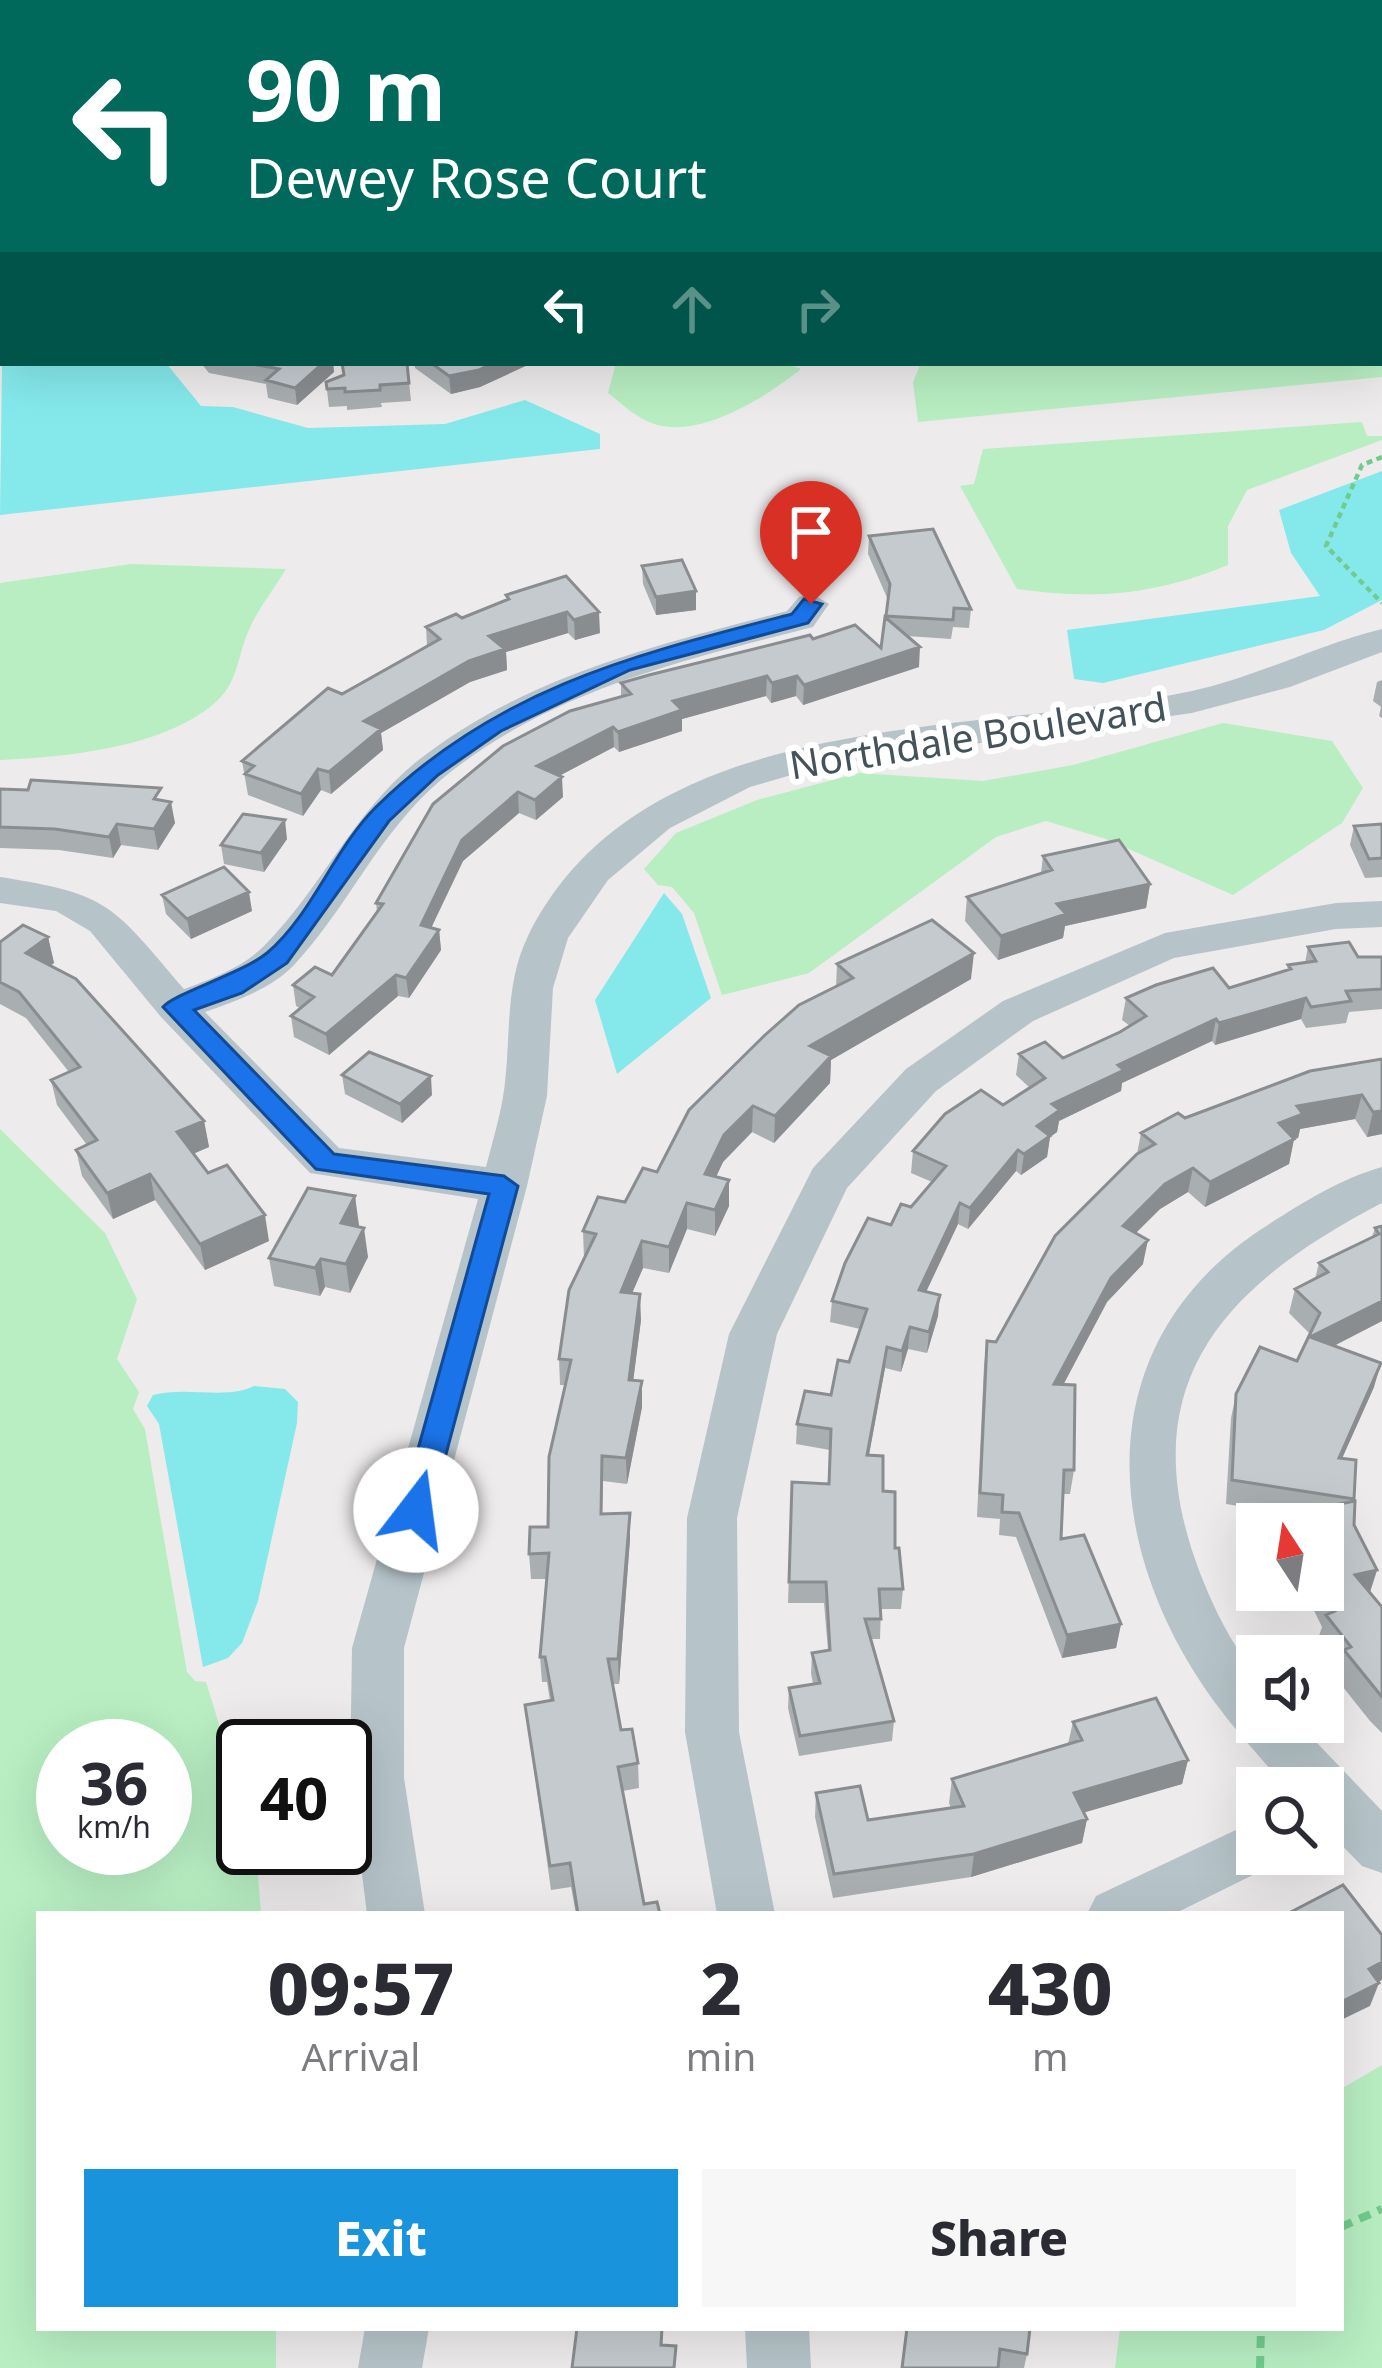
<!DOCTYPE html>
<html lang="en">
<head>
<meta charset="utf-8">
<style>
  :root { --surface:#fff; --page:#f7f7f7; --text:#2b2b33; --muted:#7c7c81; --accent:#1993db }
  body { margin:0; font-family:"Noto Sans",sans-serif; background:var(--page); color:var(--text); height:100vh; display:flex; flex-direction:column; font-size:45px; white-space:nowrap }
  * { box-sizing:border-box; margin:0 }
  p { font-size:39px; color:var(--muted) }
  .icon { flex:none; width:66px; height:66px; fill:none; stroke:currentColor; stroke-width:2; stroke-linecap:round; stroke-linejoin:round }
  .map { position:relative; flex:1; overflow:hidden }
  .panel { position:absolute; left:36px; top:1911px; width:1308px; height:420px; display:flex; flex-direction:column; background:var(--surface); border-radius:0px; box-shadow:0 12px 48px #0002 }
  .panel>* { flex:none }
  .guide { position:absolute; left:0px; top:0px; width:1383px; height:366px; box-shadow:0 12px 48px #0002; background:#00695c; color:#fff; overflow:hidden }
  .needle { width:78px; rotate:348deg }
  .tools { position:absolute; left:1236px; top:1503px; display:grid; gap:24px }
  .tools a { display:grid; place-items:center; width:108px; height:108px; border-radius:0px; background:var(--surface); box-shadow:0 12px 48px #0002; font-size:60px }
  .speed { position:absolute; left:36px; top:1719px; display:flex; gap:24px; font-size:60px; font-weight:700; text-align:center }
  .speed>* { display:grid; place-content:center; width:156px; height:156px; border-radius:50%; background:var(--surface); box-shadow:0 12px 48px #0002; line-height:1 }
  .speed small { font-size:30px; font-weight:400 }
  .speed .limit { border:6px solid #111; border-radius:18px; background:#fff; color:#111 }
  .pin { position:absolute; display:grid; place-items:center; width:102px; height:102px; color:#fff; margin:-123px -51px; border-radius:50% 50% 50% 0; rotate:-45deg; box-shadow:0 0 12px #0007 }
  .pin .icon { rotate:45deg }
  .me { position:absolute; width:132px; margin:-66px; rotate:15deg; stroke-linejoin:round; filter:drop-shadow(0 0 9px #0008) }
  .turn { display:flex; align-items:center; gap:42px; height:252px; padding:0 48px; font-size:54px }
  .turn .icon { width:156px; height:156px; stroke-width:2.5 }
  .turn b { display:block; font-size:84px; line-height:102px }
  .lanes { display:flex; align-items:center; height:114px; padding:0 48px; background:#0003; justify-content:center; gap:60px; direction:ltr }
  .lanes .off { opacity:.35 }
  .eta { display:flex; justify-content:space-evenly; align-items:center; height:204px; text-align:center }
  .eta b { font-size:72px; font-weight:800; line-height:84px }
  .primary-button { display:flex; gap:24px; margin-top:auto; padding:24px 48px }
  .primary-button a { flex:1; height:138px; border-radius:0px; background:var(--accent); color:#fff; font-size:48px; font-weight:800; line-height:138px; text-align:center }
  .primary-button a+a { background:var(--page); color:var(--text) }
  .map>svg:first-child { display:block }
  .green { fill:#b8eec2; fill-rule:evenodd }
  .water { fill:#85e9eb }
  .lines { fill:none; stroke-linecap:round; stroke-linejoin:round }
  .path-far1 { stroke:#71cb8d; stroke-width:4.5; stroke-dasharray:6 4.5; stroke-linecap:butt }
  .path { stroke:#71cb8d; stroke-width:8; stroke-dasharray:12 8; stroke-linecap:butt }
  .minor { fill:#b6c4c9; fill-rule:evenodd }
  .wall { fill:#a9aeb1 }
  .shaded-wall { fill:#8a8d90 }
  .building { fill:#c5cace; stroke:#8a8d90; stroke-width:3 }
  .route { fill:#1a73e8; stroke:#114b97; stroke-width:3 }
  .labels { text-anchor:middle; stroke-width:12; stroke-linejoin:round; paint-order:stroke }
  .street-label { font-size:39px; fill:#445359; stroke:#fff }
</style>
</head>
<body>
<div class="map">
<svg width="1382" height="2368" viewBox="0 0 1382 2368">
  <rect width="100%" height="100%" fill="#eeebec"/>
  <path class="green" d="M1382,185V377L918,422L913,382L921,363H1380Z
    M616,363H786L801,369C766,397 694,444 647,421C633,415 620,402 608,393Z
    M1362,422L1367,436H1382V440L1247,490L1228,526V565C1155,595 1095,600 1017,589L960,486L974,484L983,449Z
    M131,564L286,569C274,589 257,610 248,632C238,655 238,680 219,699C168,748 66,757 0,760V583Z
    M1223,723L1332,741L1363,788L1342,823L1233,895L1106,839L1046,821L996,837L809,973L722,995L694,913L672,887L658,885L644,869L676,833L757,800L859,773L983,781L1073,765Z
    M0,1129L105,1233L137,1299L117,1359L139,1392L133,1409L145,1429L187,1672L195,1681L206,1682L243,1802V1848H256L261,1914H39V2328H276V2368H0ZM63,1746H165V1848H63Z
    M1382,2065V2368H1115L1120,2328H1341V2089Z"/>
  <path class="water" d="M3,288V363H166L201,406L233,407L308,428L445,424L525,400L600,434V449L0,515Z
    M1382,471V600L1324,630L1103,683L1074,679L1067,630L1320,596L1291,553L1279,510Z
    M664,893L682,914L711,998L617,1074L595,1000Z
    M254,1386L285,1389L298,1402L297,1423L258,1601L242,1643L228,1658L203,1667L159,1424L147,1406L153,1395C186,1386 227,1400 254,1386Z"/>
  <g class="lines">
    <path class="path-far1" d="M1382,457L1362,465L1326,546L1382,603"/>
    <path class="path" d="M1341,2227L1382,2209
      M1260,2368L1261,2328"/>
    <path class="minor" d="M247,0H308L245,3Z
      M930,0H956L958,3H932Z
      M811,593L829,604L813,627C683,660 548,691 442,779C379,832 349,906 294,965C271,989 236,1001 205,1012L339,1148L486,1167C492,1144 499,1120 503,1097C512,1043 503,987 528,936C643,703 978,737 1192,691C1257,677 1317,645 1382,629V652L1290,687L1192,713L826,765L750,787L670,828L608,880L568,938L553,988L547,1096L527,1186L404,1648V1778L425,1914H367L350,1778L352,1648L478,1199L310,1173L161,1017L90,931L56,911L0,903V877C111,894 113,906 184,989C212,979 243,967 264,946C321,889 352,814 416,762C524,676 657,645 787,611L799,597Z
      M1382,901V927L1336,929L1174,958L1033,1021L936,1091L847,1188L777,1334L737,1518L739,1732L775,1914H717L685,1732L687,1518L729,1334L813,1168L906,1069L1003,1001L1165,933L1336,903Z
      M1382,1167V1203C1224,1285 1128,1384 1200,1573C1211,1601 1224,1629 1241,1654C1246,1661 1255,1669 1257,1676C1261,1689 1257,1708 1257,1722H1297L1382,1811V1873L1362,1866L1323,1826V1788H1287C1259,1756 1230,1725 1206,1690C1100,1535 1092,1342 1260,1230C1297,1206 1339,1179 1382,1167Z
      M1257,1820V1854H1281L1277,1863L1174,1914H1087L1096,1896Z
      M365,2328H429L422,2368H358Z
      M745,2328H809L811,2368H747Z"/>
  </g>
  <path class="wall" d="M723,0H811L773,3H725Z
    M3,124V173H0V125Z
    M201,363H333L334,372L297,405L268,398L266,384L209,373Z
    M407,363L411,401L381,403L382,407L347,410V406L329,407L326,382Z
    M414,363H532L480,387L451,394L415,368Z
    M869,536L971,609L969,628L953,627L951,639L907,636L919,667L803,705L796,696L771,703L766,696L682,719V731L619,752L614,747L559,776L563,797L536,820L519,813L463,861L431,928L439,930L441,950L409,998L398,996L329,1055L294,1037L291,1016L300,1008L296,1006L293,985L332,975L377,912L376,903L621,696V683L813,639L881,648L888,600L868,554Z
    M642,566L696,610L656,615L643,584Z
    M566,576L600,633L575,640L568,633L506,652L507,670L470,682L381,733L383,750L331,794L321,790L303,816L248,795L242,761L342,694L427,646L426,627L462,618L506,600V595Z
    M1382,680V718L1379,716L1381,707L1373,701L1377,682Z
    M0,789L163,801L175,823L158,850L121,845L113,858L59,850L0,848Z
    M1382,824V877L1365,878L1350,845L1354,826Z
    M287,839L264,872L224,864L221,845Z
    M1043,856L1150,884L1146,908L1065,926L1063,938L998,960L965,921L967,897L1041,873Z
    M162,895L252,911L191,939L166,914Z
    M48,937L54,963L50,966L204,1121L209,1147L193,1154L208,1173L269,1241L205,1270L155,1200L113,1219L82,1176L76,1150L87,1145L57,1105L51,1080L69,1072L26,1018L0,1004V942Z
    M1308,947L1358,957H1382V1009L1349,1012L1346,1023L1306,1028L1301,1019L1215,1045L1212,1041L1122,1083L1121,1091L1059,1121L1057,1132L1050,1137L1047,1157L1021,1175L1016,1171L968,1229L958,1224L926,1292L938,1316L927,1353L908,1349L901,1372L885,1368L869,1455L883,1491L903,1589L901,1609H881L880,1639H871L894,1721L892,1741L799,1756L788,1708L789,1688L813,1684L811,1673L812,1653L828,1650L824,1603H788L792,1482L829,1484L830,1450L796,1444L797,1424L831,1395L849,1362L860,1329L830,1322L832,1301L891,1225L911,1207L932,1182L911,1173L913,1151L1003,1105L1030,1088L1016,1075L1019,1054L1063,1058L1130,1026L1122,1020L1126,998L1229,988L1287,970L1288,965L1305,963Z
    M837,964L971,979L831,1060L830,1083L774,1143L752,1132L723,1162L716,1177L729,1180V1206L715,1236L687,1229L669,1273L643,1268L632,1293L641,1320L633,1380L642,1381V1407L627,1484L603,1481L602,1514L630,1513V1539L619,1684H613L621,1730L638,1763L639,1788L623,1791L644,1904L660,1914H576L571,1887L551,1890L525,1705L550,1701L547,1682H542L540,1657L547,1579H531L529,1554L548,1527L565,1385H560L559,1359L584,1258L583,1231L625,1202L657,1172L836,987Z
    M1382,1059V1134L1367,1137L1355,1119L1300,1129L1298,1138L1294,1139L1289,1164L1205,1207L1188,1192L1160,1209L1135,1233L1143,1264L1107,1302L1063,1385L1074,1470L1070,1494H1063L1061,1539L1121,1624L1116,1648L1062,1658L1016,1537L999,1535L1000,1519L977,1517L984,1365L987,1341L996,1342L1137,1154L1141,1133Z
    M342,1075L432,1095L402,1123L345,1094Z
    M355,1196L358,1227L368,1257L350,1293L325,1287L320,1296L274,1286L269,1258Z
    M1382,1226V1321L1334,1346L1374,1387L1342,1458L1356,1460L1354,1525L1377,1570L1370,1592L1382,1607V1733L1370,1721L1335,1677L1338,1669L1317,1642L1322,1627L1304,1590H1323V1524H1257V1590H1284L1258,1595L1237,1550L1244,1522L1289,1514L1226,1504L1231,1418L1236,1394L1297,1361L1310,1334L1289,1313L1295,1289L1315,1279L1319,1263L1372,1237L1375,1228Z
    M1073,1722L1188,1760L1182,1784L1083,1812L1087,1819L1082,1843L971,1877L833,1898L815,1817L816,1793L868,1820L951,1808L949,1803L952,1779L1068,1744Z
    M906,2328L1027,2354L1024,2368H901Z"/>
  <path class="shaded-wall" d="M612,0H697V3H579Z
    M984,0H1022V3H983Z
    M323,363H333L334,372L297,405L295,388Z
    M493,363H532L480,387L451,394L449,376Z
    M696,591V610L656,615V597Z
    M567,612L568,633L506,652L507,670L470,682L381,733L383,750L331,794L329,772L364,721L489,636Z
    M599,612L600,633L575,640L574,620Z
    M920,647L919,667L803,705L804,685Z
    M767,676L766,696L682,719V731L619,752L618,732L673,701Z
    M797,676L796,696L771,703L772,683Z
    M613,727L614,747L538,787L537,766Z
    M318,769L321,790L303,816L301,794Z
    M562,777L563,797L536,820L535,800Z
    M518,792L519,813L463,861L423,945L421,925L462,840Z
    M171,802L175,823L158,850L154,829Z
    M285,820L287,839L264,872L261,853Z
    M117,824L121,845L113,858L109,837Z
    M1150,884L1146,908L1065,926L1063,938L998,960L1001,936L1057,904Z
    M249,892L252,911L191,939L187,919Z
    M439,930L441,950L409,998L406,978Z
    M48,937L54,963L32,979L26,953Z
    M974,953L971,979L831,1060L830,1083L774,1143L775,1116L810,1046Z
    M396,975L398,996L329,1055L326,1034Z
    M1306,998L1301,1019L1215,1045L1219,1023Z
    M1216,1019L1212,1041L1122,1083L1121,1091L1059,1121L1057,1132L1050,1137L1047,1157L1021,1175L1024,1154L1037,1126L1052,1104L1118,1065Z
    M431,1076L432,1095L402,1123L400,1104Z
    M1362,1095L1355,1119L1300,1129L1298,1138L1294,1139L1289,1164L1205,1207L1210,1182L1297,1106Z
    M753,1106L752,1132L723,1162L705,1200V1174L724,1135Z
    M1382,1111V1134L1367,1137L1373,1112Z
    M204,1121L209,1147L183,1158L177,1132Z
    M1018,1150L1016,1171L968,1229L970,1208Z
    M1193,1168L1188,1192L1160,1209L1118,1251L1123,1226L1165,1184Z
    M150,1174L155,1200L113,1219L107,1193Z
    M729,1180V1206L715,1236V1210Z
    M355,1196L359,1225L345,1251L341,1223Z
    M687,1203V1229L669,1273V1247Z
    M960,1203L958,1224L917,1311L919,1290Z
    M265,1215L269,1241L205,1270L200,1244Z
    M364,1228L368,1257L350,1293L346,1264Z
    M1148,1240L1143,1264L1107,1302L1051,1408L1054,1384L1111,1278Z
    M642,1241L643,1268L621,1319V1292Z
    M321,1259L325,1287L320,1296L315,1268Z
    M640,1294L641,1320L630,1406L629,1380Z
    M940,1295L938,1316L927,1353L929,1332Z
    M1382,1301V1321L1304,1361L1310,1337Z
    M910,1327L908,1349L901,1372L902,1351Z
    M887,1347L885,1368L865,1476L867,1455Z
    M1381,1363L1374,1387L1332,1481L1339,1458Z
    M642,1381V1407L627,1484L626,1458Z
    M630,1513V1539L619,1684L618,1659Z
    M1377,1570L1368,1598L1355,1575Z
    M1260,1590H1284L1258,1595Z
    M1121,1624L1116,1648L1062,1658L1067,1635Z
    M1188,1760L1182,1784L1069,1817L1074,1793Z
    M1087,1819L1082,1843L971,1877L974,1854Z
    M1382,1962V1980L1360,1992L1369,1969Z
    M1379,1983L1370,2006L1341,2020V2002Z"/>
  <path class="building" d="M1,0H202L203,3H3V9Z
    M324,0H612L579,3H285Z
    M850,0H907L910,3H852Z
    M1018,0H1049L1052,3H1016Z
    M1234,0H1370L1373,3H1203Z
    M3,17V117L0,104V18Z
    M1380,30L1382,39V75H1380Z
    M3,124V156L0,157V125Z
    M247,363H323L295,388L266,380L279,369Z
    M342,363H407L409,383L380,385V390L345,392V388L327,389L326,382L344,375Z
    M431,363H493L479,370L449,376Z
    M933,529L971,609L954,608L953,620L886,616L890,584L869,536Z
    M682,560L696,591L656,597L642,566Z
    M566,576L599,612L574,620L567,612L489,636L505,649L469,661L364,721L381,729L329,772L318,769L301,794L245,774L254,766L242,761L328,688L342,694L440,639L426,627L456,614L462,618L509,599L506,595Z
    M885,617L920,647L804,685L797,676L772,683L767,676L673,701L682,710L618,732L613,727L537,766L562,777L535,800L518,792L462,840L421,925L439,930L406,978L396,975L326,1034L291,1016L314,997L293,985L315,967L332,975L383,904L376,903L433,804L503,746L570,711L631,694L621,683L649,675L810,635L813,639L855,625L881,648Z
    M31,780L161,788L154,799L171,802L154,829L117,824L109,837L55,829L0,827V789L28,790Z
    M243,814L285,820L261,853L221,845Z
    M1382,824V858L1369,859L1354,826Z
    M1119,840L1150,884L1057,904L1066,914L1001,936L967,897L1052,870L1043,856Z
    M224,867L249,892L187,919L162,895Z
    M932,920L974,953L810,1046L831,1056L775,1116L753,1106L724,1135L705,1174L729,1180L715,1210L687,1203L669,1247L642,1241L621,1292L640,1294L629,1380L642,1381L626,1458L602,1456L601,1514L630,1513L618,1659H608L621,1730L632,1729L638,1763L618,1767L644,1904L657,1902L660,1914H578L570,1863L550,1866L525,1705L553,1700L545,1657H540L549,1553L529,1554L530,1527H548L549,1457L571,1360L559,1359L569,1290L596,1234L583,1231L598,1197L625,1202L643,1168L657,1172L689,1110L765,1035L799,1005L853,978L837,964Z
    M23,925L48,937L26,953L76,979L204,1121L177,1132L208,1173L227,1165L265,1215L200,1244L150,1174L107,1193L76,1150L97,1140L51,1080L80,1067L19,992L0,982V942Z
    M1349,942L1358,957H1382V989L1346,991L1351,1001L1311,1007L1306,998L1219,1023L1216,1019L1118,1065L1124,1070L1052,1104L1060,1110L1037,1126L1050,1136L1024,1154L1018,1150L970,1208L960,1203L919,1290L940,1295L929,1332L910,1327L902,1351L887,1347L867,1455L883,1456V1491L895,1492V1548H899L903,1589H879L881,1619H865L894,1721L800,1736L789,1688L820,1683L812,1653L830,1650L826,1582H789L792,1482L829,1484L831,1429L797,1424L805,1391L831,1395L838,1360L849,1362L867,1309L832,1301L845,1263L868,1218L891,1225L901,1204L911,1207L946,1166L913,1151L945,1114L981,1090L1003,1105L1045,1078L1019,1054L1045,1042L1063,1058L1120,1032L1146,1016L1126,998L1156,985L1213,968L1229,988L1291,969L1288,965L1316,961L1308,947Z
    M369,1052L431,1076L400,1104L342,1075Z
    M1382,1059V1111L1373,1112L1362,1095L1297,1106L1303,1114L1279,1123L1294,1139L1210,1182L1193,1168L1165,1184L1123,1226L1148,1240L1111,1278L1054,1384L1075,1385L1074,1470H1064L1061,1539L1084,1535L1121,1624L1067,1635L1019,1513L1002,1512L1003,1495L980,1493L987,1341L996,1342L1055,1236L1137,1154L1155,1144L1141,1133L1178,1113L1185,1118L1310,1071Z
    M308,1188L355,1196L341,1223L364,1228L346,1264L321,1259L315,1268L269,1258Z
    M1382,1226V1301L1310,1337L1381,1363L1339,1458L1356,1460L1354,1499L1232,1480L1236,1394L1260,1347L1297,1361L1320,1313L1295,1289L1328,1272L1319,1263L1379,1234L1375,1228Z
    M1355,1501L1354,1525L1377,1570L1355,1575L1382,1607V1697L1344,1650L1351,1647L1326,1615L1335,1611L1323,1585V1524H1257V1549L1244,1522Z
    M1156,1698L1188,1760L1074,1793L1087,1819L974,1854L834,1874L816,1793L860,1786L868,1820L964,1806L952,1779L1082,1740L1073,1722Z
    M1343,1885L1382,1935V1962L1369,1969L1379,1983L1341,2002V1914H1287Z
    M577,2328H662L661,2345L676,2346L674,2368H572Z
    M907,2328H1030L1027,2354L1000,2349L998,2368H902Z"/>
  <path class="route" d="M804,599L822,604L808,623L630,670L501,731L438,775L389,821L287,963L242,993L194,1010L334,1154L504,1176L518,1186L431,1510L416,1522L405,1518L401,1510L489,1194L316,1169L163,1007C175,993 241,974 267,953C312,915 334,849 376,807C497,688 634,655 792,614Z"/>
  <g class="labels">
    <g class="street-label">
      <text transform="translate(978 736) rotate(-9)" y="14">Northdale Boulevard</text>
    </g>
  </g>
</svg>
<div class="tools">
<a><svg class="needle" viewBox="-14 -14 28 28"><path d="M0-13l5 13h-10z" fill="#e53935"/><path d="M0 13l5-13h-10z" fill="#7c7c81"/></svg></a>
<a><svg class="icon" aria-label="sound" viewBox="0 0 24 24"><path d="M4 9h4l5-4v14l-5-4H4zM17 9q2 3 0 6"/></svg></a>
<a><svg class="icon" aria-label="search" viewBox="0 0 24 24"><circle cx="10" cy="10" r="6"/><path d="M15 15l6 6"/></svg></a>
</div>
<div class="speed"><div>36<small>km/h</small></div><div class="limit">40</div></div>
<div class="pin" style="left:811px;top:604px;background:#d93025"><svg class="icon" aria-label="arrive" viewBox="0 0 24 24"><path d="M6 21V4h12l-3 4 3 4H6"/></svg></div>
<svg class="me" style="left:416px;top:1510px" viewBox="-20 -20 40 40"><circle r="19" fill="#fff"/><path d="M0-13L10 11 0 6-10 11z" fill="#1a73e8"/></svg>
<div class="guide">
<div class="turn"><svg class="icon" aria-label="left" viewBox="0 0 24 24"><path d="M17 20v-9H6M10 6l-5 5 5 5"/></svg><div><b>90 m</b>Dewey Rose Court</div></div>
<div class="lanes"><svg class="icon" aria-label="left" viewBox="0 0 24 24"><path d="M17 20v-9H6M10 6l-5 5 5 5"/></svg><svg class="icon off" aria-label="ahead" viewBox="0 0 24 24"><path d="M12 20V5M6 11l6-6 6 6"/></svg><svg class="icon off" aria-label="right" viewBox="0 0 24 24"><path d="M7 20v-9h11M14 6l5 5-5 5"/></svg></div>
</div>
<section class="panel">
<div class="eta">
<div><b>09:57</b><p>Arrival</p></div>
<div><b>2</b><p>min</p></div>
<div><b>430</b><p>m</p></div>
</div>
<div class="primary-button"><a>Exit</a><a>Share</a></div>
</section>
</div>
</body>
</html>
